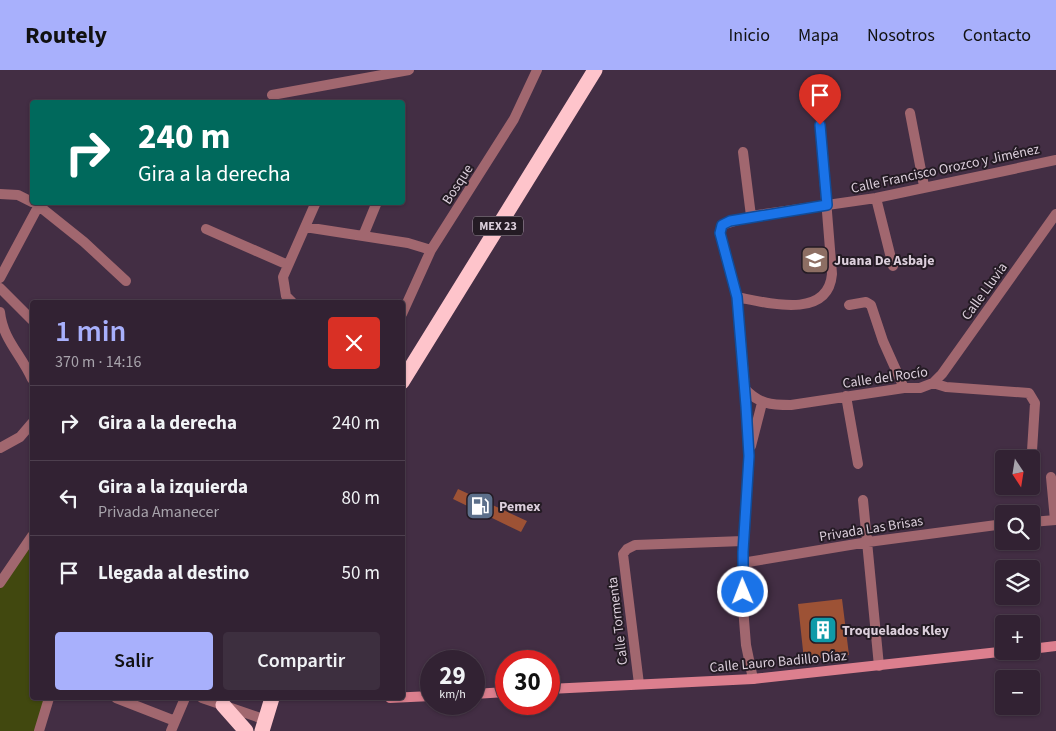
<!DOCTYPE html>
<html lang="es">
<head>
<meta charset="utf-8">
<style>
  :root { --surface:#322233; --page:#3d2f3f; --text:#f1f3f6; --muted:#a8a4ac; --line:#4d3f4e; --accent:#a8b0fc }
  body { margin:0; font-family:"Source Sans 3",sans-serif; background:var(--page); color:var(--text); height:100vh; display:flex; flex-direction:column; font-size:19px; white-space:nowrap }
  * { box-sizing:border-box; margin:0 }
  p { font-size:16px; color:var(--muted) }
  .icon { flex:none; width:28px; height:28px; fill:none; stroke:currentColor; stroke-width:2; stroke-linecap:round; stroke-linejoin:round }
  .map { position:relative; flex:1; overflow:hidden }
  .details { position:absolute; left:30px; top:230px; width:375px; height:400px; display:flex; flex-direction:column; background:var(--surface); border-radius:5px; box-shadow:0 1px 4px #0004,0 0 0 1px var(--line) }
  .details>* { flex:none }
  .hud { position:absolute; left:30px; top:30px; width:375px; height:105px; border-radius:5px; box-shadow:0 1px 4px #0004,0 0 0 1px var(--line); background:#00695c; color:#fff; overflow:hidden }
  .needle { width:32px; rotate:168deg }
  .controls { position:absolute; left:995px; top:380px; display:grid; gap:10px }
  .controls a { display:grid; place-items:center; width:45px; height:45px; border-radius:5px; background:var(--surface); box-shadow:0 1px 4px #0004,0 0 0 1px var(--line); font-size:25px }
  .speed { position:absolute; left:420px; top:580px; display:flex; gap:10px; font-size:25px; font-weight:700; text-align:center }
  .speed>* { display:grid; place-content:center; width:65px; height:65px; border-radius:50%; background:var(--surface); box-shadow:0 1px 4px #0004,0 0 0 1px var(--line); line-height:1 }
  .speed small { font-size:12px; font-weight:400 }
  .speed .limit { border:8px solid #d22; background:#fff; color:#111 }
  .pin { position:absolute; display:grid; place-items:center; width:42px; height:42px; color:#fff; margin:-51px -21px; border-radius:50% 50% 50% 0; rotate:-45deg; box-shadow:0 0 5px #0007 }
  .pin .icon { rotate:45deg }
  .me { position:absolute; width:55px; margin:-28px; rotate:359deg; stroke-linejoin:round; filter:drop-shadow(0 0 4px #0008) }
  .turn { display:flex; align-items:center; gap:18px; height:105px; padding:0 25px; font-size:22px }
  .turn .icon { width:65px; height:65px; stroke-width:2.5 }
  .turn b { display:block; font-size:35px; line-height:42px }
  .round { display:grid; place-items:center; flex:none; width:52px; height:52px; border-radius:5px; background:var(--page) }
  .summary { display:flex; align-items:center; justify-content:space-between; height:85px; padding:0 25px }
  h1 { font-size:30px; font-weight:600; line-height:38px; color:var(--accent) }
  .primary-button { display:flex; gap:10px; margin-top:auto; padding:10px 25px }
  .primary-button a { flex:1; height:58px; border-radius:5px; background:var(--accent); color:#111; font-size:20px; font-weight:600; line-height:58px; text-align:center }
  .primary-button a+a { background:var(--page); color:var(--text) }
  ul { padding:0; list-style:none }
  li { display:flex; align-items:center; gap:15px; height:75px; padding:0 25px; border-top:1px solid var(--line) }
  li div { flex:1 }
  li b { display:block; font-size:19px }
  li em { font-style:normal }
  header { display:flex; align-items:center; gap:30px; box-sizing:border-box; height:70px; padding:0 25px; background:var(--accent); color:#111 }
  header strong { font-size:24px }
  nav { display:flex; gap:28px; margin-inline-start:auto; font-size:18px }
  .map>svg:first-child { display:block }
  .green { fill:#41480f }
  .building { fill:#9d5235 }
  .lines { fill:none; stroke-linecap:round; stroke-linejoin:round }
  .street { stroke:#a1676f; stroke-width:10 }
  .secondary { stroke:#dc7f8e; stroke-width:10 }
  .highway { stroke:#fec4cb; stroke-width:15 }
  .route-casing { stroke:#114b97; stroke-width:12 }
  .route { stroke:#1a73e8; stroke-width:9 }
  .labels { text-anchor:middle; stroke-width:4; stroke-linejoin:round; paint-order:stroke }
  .shield { fill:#241b24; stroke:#a599a5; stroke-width:1 }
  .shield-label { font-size:12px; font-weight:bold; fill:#dccfdc }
  .street-label { font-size:14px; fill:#dccfdc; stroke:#241b24 }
  .poi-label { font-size:14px; font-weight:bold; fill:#dccfdc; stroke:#241b24; text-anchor:start }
</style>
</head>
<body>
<header>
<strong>Routely</strong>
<nav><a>Inicio</a><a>Mapa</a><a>Nosotros</a><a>Contacto</a></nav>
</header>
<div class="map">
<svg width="1056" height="661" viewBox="0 0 1056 661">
  <rect width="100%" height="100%" fill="#432e44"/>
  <path class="green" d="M32,457V628H48L39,661H0V511Z"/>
  <path class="building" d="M458,419L527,451L521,462L453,429Z
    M842,529L849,585L804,590L798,534Z"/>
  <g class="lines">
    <path class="street" d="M272,25L409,0
      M910,43L924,116
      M743,82L751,146
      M0,124L18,125L32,132
      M876,128L893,196
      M34,132L84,172L126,211
      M305,157L408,173L431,180
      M206,159L288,195
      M363,166L377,132
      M0,208L39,135
      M0,218L32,250
      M737,227C768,233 828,250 832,204L820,55
      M292,232L286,226L283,207L316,132
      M849,235L866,232L871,235L883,271L904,318
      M0,242C3,270 21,284 32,309
      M402,244L431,180L514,49L537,0
      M933,313L942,304L1056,144
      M745,319C759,334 771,335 791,335L904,318H920L933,313L946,317L1029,323L1035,333L1032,381
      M846,326L858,394
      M751,376L762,333
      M0,378L20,367L32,353
      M1051,407L1055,450
      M863,430L879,596
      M1031,452L1056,450
      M742,493L868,472L1004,454
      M0,513L32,466
      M753,609L746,575L743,537L742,493L749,386L745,319L737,227L720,163L722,155L751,146L876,128L1056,90
      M639,614L623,484L627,479L635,475L743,471
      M116,628L175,651
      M202,628L266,650
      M39,661L49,628
      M171,661L185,628"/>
    <path class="secondary" d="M1031,579L1056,576
      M549,619L753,609L1008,581
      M474,624L506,622
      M390,628L431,626"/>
    <path class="highway" d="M402,312L595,0
      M223,635L246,661
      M262,661L272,628"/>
  </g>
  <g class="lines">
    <defs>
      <path id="route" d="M743,522V482L749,386L746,336L737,227L720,163L722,155L730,151L827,135L820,55"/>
    </defs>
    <use href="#route" class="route-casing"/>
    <use href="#route" class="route"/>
  </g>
  <defs>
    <symbol id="school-square" viewBox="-11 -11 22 22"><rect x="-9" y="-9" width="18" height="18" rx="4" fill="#8d6e63" stroke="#241b24"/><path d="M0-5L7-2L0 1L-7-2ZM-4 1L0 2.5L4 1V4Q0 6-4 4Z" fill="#fff"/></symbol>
    <symbol id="fuel-square" viewBox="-11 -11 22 22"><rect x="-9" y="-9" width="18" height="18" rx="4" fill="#5c6f8a" stroke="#241b24"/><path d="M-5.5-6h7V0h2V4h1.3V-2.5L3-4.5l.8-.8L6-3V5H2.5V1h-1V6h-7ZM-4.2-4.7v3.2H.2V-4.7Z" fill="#fff"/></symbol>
    <symbol id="building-square" viewBox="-11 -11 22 22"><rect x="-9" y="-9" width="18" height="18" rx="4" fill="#0f9aa8" stroke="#241b24"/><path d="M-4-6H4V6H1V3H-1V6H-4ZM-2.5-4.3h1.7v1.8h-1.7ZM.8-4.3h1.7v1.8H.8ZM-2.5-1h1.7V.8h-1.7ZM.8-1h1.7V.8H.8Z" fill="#fff"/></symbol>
  </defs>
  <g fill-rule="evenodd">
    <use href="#school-square" x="799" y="174" width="32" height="32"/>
    <use href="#fuel-square" x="464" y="420" width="32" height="32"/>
    <use href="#building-square" x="807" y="544" width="32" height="32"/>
  </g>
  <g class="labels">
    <rect class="shield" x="473" y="146.5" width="50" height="19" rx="4"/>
    <g class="shield-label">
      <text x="498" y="160">MEX 23</text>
    </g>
    <g class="street-label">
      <text transform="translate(945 98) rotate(-12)" y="5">Calle Francisco Orozco y Jiménez</text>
      <text transform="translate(457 114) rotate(-57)" y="5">Bosque</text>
      <text transform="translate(984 221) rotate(-54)" y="5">Calle Lluvia</text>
      <text transform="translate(885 307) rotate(-8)" y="5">Calle del Rocío</text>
      <text transform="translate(871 458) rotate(-9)" y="5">Privada Las Brisas</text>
      <text transform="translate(617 551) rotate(-97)" y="5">Calle Tormenta</text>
      <text transform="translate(778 591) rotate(-5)" y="5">Calle Lauro Badillo Díaz</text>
    </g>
    <g class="poi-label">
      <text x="834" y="195">Juana De Asbaje</text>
      <text x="499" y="441">Pemex</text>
      <text x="842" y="565">Troquelados Kley</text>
    </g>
  </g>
</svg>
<div class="controls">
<a><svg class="needle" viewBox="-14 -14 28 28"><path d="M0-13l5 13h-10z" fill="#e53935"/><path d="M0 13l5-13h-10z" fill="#a8a4ac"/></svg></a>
<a><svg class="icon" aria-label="search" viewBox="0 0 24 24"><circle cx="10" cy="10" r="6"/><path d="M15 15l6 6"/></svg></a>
<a><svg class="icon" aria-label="layers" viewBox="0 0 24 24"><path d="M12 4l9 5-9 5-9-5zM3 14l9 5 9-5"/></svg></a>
<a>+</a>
<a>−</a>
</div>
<div class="speed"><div>29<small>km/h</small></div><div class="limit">30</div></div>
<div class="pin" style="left:820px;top:55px;background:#d93025"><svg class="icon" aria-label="arrive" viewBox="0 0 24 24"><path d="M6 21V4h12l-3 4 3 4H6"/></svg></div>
<svg class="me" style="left:743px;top:522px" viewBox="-20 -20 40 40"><circle r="17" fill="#1a73e8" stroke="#fff" stroke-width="3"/><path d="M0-11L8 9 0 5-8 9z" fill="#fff"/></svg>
<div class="hud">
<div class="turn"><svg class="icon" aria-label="right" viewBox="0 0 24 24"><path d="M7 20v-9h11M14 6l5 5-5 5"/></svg><div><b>240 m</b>Gira a la derecha</div></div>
</div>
<section class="details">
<div class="summary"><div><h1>1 min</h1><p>370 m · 14:16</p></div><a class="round" style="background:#d93025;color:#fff"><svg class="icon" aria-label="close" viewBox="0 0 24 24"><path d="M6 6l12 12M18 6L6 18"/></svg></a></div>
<ul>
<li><svg class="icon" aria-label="right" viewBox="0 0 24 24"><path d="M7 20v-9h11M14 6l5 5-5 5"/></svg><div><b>Gira a la derecha</b></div><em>240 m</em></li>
<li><svg class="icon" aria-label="left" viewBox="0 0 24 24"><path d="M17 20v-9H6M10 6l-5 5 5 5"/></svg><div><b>Gira a la izquierda</b><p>Privada Amanecer</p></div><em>80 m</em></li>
<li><svg class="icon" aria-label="arrive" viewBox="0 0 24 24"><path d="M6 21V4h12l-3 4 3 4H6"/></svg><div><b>Llegada al destino</b></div><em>50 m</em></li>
</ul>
<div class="primary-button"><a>Salir</a><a>Compartir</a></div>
</section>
</div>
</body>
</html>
